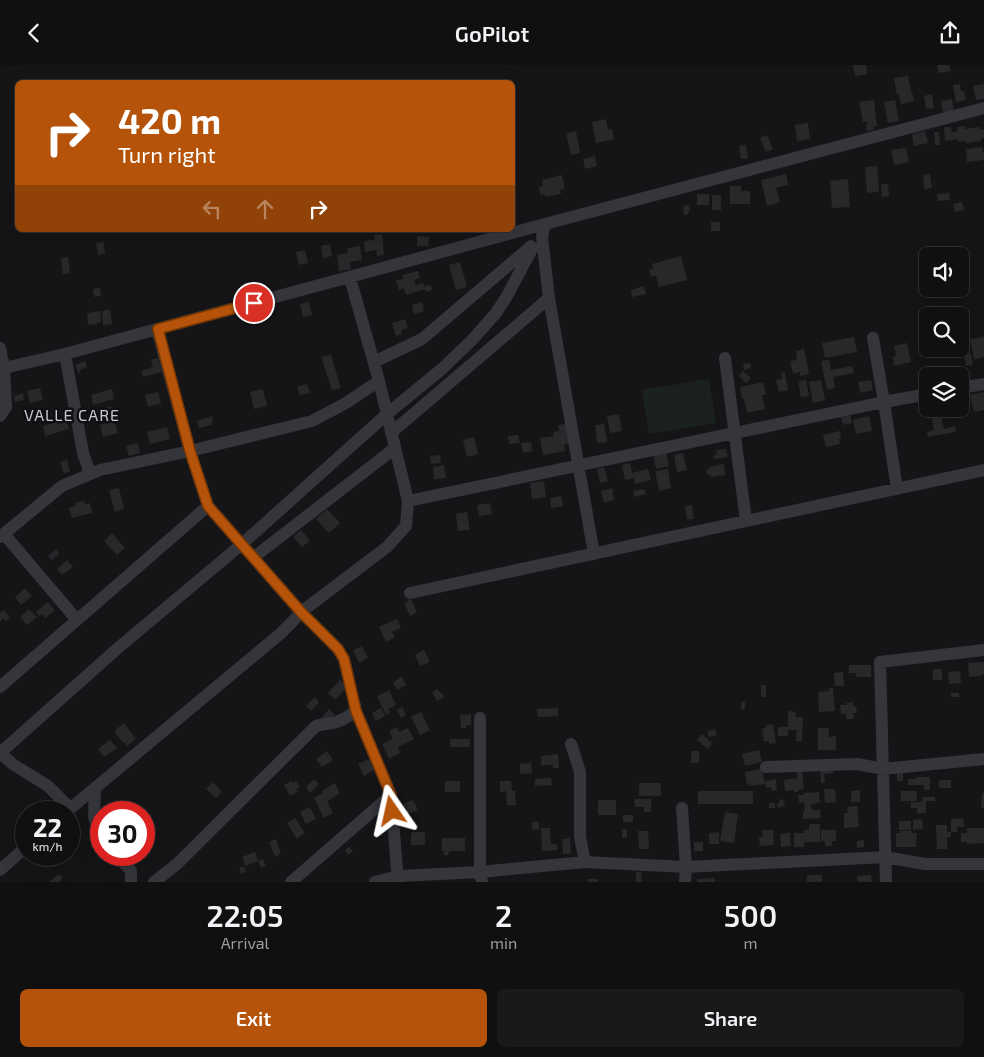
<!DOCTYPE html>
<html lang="en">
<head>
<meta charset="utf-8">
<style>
  :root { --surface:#101011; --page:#19191a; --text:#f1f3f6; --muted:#9c9d9f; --line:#303031; --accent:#b45309 }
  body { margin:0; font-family:"Exo 2",sans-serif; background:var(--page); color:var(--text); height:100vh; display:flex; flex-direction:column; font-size:19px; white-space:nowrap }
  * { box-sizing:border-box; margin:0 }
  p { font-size:16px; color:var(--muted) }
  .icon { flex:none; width:28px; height:28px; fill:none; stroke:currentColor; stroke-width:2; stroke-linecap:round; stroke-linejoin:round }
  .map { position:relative; height:817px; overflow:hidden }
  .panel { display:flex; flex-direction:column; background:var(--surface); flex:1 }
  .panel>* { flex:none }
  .top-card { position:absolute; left:15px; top:15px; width:500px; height:152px; border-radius:8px; box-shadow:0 5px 20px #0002,0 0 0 1px var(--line); background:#b45309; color:#fff; overflow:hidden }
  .fabs { position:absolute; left:919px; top:182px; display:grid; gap:10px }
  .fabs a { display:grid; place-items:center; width:50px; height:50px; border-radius:8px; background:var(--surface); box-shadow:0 5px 20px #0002,0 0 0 1px var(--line); font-size:25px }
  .speed { position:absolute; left:15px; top:736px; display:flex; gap:10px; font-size:25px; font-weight:700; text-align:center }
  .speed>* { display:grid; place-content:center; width:65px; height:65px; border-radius:50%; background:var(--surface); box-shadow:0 5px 20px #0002,0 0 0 1px var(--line); line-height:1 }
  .speed small { font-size:12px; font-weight:400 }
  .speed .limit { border:8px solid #d22; background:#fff; color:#111 }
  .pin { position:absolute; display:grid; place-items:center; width:42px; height:42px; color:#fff; margin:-21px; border:2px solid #fff; border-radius:50%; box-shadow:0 1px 5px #0007 }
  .me { position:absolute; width:55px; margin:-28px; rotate:349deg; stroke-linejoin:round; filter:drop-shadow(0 0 4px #0008) }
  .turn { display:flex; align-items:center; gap:18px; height:105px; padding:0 20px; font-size:22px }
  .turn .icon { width:65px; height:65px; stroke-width:2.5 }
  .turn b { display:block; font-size:35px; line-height:42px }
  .lanes { display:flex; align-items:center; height:48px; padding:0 20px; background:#0003; justify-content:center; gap:25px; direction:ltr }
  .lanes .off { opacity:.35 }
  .eta { display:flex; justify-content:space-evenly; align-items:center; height:85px; text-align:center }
  .eta b { font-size:30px; font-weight:600; line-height:35px }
  .cta { display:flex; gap:10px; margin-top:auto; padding:10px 20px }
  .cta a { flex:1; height:58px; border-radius:8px; background:var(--accent); color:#fff; font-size:20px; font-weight:600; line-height:58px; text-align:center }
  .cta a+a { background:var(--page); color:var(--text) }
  header { display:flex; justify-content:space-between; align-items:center; height:65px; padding:0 20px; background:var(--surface); font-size:22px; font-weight:600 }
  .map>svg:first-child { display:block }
  .green { fill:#1b221d }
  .building { fill:#28282b }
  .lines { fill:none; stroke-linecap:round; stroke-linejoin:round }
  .minor { stroke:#35363c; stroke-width:12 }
  .route-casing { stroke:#753606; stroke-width:12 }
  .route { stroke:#b45309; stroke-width:9 }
  .labels { text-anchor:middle; stroke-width:5; stroke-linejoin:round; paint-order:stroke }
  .neighbourhood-label { font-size:16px; letter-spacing:1px; fill:#c7c9d4; stroke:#101012 }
</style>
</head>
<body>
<header><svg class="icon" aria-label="back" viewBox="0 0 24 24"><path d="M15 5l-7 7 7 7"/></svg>GoPilot<svg class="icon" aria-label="share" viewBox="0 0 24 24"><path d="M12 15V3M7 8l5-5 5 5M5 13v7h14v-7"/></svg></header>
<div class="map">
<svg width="984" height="817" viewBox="0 0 984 817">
  <rect width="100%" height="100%" fill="#151517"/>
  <path class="green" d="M709,314L716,358L649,369L642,325Z"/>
  <path class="building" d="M853,0H866L867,9L855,11Z
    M937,0H949L951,6L939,8Z
    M908,11L911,27H912L914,36L901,39L899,29L897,30L894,13Z
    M960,19L961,26H964L966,35L956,37L953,20Z
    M984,19V34L976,35L973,21Z
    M932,29L934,43L926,44L924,31Z
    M952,34L954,46L943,48L941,36Z
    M874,35L877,61L873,62L874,65L867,66L866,59H868V57H863L859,37Z
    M895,35L899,56L888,58L884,37Z
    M606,54L608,65L612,64L614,74L596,78L592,57Z
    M808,58L810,74L797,76L795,60Z
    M965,61V64L980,62V65L984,64V73H981V76L966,78V76L958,77V74L945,76L944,62H951L952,67H957V62Z
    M576,66L580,88L571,90L566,68Z
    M925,66L928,78L914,81L912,69Z
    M934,67H939L940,80H935Z
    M767,70L773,84L766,87L760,73Z
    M746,80L748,93L741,94L739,81Z
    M982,82L983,88H984V95L967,97L966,84Z
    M906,83L909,97L894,100L891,85Z
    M595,91L597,101L585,104L583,94Z
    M877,101L879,127L867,128L865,102Z
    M786,109L788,120L776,123L780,137L767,141L761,115Z
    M930,109L932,123L924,124L923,110Z
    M562,110L565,124L560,125L561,129L545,132L544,129L540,130L539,122L543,121L542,115Z
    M848,114L850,142L832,143L830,116Z
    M881,119H888L889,131L882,132Z
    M730,121H741V126H750V139H730Z
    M949,128L950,135L938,136L937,129Z
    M697,129H709V140H697Z
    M712,130H721V145H712Z
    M962,137L964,145L955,147L953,139Z
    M689,140L690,146L688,147V149L684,150L683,141Z
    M711,157H720V166H711Z
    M382,169L384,190L377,191L376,185L365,187L364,176L375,175L374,170Z
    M417,171L429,172L428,181H417Z
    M104,177L105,189L98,190L96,178Z
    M330,179L332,191L323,193L321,181Z
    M360,181L362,195L350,197L351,205L339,206L337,190L348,188L347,183Z
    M305,185L308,198L299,200L296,187Z
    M681,191L687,215L659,222L656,211L651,212L649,205L653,203L652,199Z
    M68,192L70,208L63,209L61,193Z
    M460,197L467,222L456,225L449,200Z
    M418,206L420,213L414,215L416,220L423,218L424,221L431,220L432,225L426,227L425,224L406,230L404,223L399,225L396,215L403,214L402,210Z
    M644,221L646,229L632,232L631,225Z
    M100,223L101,231L94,232L93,224Z
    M309,237L312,250L303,252L300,239Z
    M422,237L424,246L414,249L412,240Z
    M110,244L112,259L103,260L102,246Z
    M962,244L963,250L951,251L950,246Z
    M100,246L101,257L96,258L97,260L88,259L87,248Z
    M405,254L408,263L401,265L402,269L396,271L392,258Z
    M854,272L857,287L825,293L822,278Z
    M984,272V292L974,294L970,274Z
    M907,278L911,297L894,301L893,292L896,291L894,281Z
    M804,284L809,309L800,311V307L793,309L790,296L797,295L796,286Z
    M971,289L973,300L966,301L964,290Z
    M331,290L341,323L332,325L321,292Z
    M158,293L162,307L143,312L141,306L153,302L151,295Z
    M829,295L831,305L852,301L854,308L833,312L835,323L827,325L821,296Z
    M85,296L87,302L80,305L81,307L78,308L75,300Z
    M750,298L751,303L744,305L743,299Z
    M743,306L751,313L746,318L739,311Z
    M785,307L788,325L779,327L776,315L782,314L781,308Z
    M806,315L809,331L801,332L798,316Z
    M821,315L825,335L813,338L809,317Z
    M871,315L873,325L860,328L858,317Z
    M763,317L766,330H762L765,344L747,348L744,334H742L740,322Z
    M307,319L310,328L300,330L297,322Z
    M40,323L43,335L30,338L27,326Z
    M112,324L114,334L93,340L91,330Z
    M263,324L267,341L254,344L250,327Z
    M158,327L161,338L148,342L145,330Z
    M984,327V345L974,347L970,330Z
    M23,328L24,335L15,337L14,331Z
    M963,339L965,348L954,351L952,344H960V340Z
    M111,341L114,352L101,356L98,345Z
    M930,344H940L944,364L955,361L956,367L928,372L927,367L934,365Z
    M619,349L622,366L610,368L607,351Z
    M850,350L852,358L843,360L841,352Z
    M212,351L213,357L211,358L212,360L199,363L197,356Z
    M869,351L872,366L856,369L853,355Z
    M66,354L69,364L45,371L43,361Z
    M114,356L118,368L103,372L100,360Z
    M566,359L569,378L564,379L565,386L543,390L540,373L554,371L553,367L559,366L558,360Z
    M604,359L607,377L597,378L595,360Z
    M167,362L170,374L150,379L147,367Z
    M840,366L841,374H839L840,379L826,382L823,370Z
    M518,370L520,378L509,379L508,371Z
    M474,372L478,389L467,392L463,375Z
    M531,377L532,386L523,388L521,378Z
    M138,378L140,388L129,391L126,381Z
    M726,384L728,392L714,394V390H717L716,385Z
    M666,386L669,401L656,404L653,389Z
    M683,388L687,405L677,407L674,390Z
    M440,390L441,398L431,399L430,391Z
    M67,395L70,407L64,408L60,397Z
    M630,398L632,408L648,404L651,415L635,419L634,413L625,415L622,400Z
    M724,399L725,410L711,412L710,409L707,410L706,405L710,404L709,402Z
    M444,400L446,413L434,414L433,402Z
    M604,402L608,416L600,418L597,404Z
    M668,404L671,423L659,426L655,406Z
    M544,416L546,432L532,434L530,418Z
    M119,423L124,444L115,447L109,425Z
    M612,423L614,435L604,438L601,426Z
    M644,424L646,429L634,432L633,426Z
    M561,431L563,441L551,443L550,433Z
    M84,436L85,439L90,438L92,448L72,453L69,443L76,441L75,438Z
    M490,438L492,449L479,451L477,440Z
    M692,440L694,454L687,455L685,441Z
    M327,444L340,458L329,468L316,454Z
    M467,447L470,465L458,466L456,449Z
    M301,465L310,476L302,482L293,472Z
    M112,468L125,483L117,490L104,476Z
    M56,484L59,489L52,495L48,491Z
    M67,495L73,502L62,510L57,504Z
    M25,523L32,531L21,540L15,532Z
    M411,534L417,547L410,551L404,538Z
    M48,537L55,545L45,553L42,549L39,551L36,547Z
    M29,544L37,552L27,560L20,552Z
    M4,545L10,553L6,556L3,553L0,556V548Z
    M397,554L401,563L392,567L395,572L386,577L379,562Z
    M362,581L368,593L359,598L353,585Z
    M424,585L430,597L420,601L415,590Z
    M984,597V609L981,610V611L969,612L968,598Z
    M849,600H871V612H856V608H849Z
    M933,604H942V615H933Z
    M960,606L961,618L949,619L948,607Z
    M843,607L844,621H835L834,608Z
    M402,612L406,620L397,625L393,617Z
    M340,615L347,622L335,635L328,628Z
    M761,620H766V632H761Z
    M829,623H833L835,646L819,647L818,627L829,626Z
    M438,624L440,628L442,627L444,632L437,636L432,627Z
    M389,625L396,640L388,644L390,648L386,650L377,631Z
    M951,628H959V632H951Z
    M315,632L319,637L311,646L306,641Z
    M741,637H745V644H741Z
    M853,637V641H856L857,648H853L854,654H846V649H841L840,640H847L846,638Z
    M402,642L406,650L401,653L397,645Z
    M381,643L385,651L376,656L372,648Z
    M558,643V651L538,652L537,644Z
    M329,644L335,650L328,658L322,652Z
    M788,646L796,647L795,652H803L802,676H796L797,665H788V671H778V662H788Z
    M421,647L430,665L420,670L411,652Z
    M471,649V660H466V663H461L460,650Z
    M124,658L136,674L127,681L124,677L123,678L114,666Z
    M773,659L776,678L769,679V676H764L762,664L766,663V660Z
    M397,662L399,667L408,663L414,674L398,682L400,688L389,694L382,679L393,674L389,666Z
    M818,663H829V672L836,671V685H818Z
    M715,664L717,670L709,672L707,667Z
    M702,669L712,678L708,684L697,675Z
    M450,674H470V682H450Z
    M110,675L117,683L104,692L98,684Z
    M759,685L762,697L745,701L742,689Z
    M327,686L333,695L322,702L316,694Z
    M691,686H699V698H691Z
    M558,689L559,703H553V700H541V691Z
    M369,694L374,705L364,711L358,699Z
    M531,698L532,708L520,709V699Z
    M820,703H833V708L824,709L825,717L821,718Z
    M762,704L765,719L751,721V719L747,720L745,707Z
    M897,706H903V716H897Z
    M797,707H802L804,724L798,725V727H794V725L785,726L784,715L797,713Z
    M916,712H930V725H924V720H908V714H916Z
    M551,713L552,720L535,721V714Z
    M314,714L319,719L310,728L306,722Z
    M776,714L777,725L772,726L771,722L766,723L765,716Z
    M939,715H951V723H939Z
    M292,716L293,718L296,716L300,723L296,724L298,727L290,731L284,720Z
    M445,716H460V727H445Z
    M500,716H511L512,726H515L516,740H507L506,726L500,727Z
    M213,717L222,727L216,733L206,724Z
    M335,718L340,729L327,736L333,748L324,753L314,733L323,728L322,726Z
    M639,718H661V731H639Z
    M824,724H835L836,737L825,738Z
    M860,725V737H851V726Z
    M698,726H753V739H698Z
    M901,726H917V736H901Z
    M819,727L820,738L811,739L812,745H820L821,753L803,754V746H805L804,737L799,738L798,730H804L803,728Z
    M982,728H984V743H981Z
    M922,732H935V736H926V748H917V743H911V737H922Z
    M634,734H651V747H644V742H635Z
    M783,734L785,741L778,743L777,738H780L779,735Z
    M413,735L418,745L408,749L403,739Z
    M598,735H616V750H598Z
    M41,736L46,741L40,748H38L34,744Z
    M769,738H775V743H769Z
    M857,741L859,762L844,763V748H848L847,742Z
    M310,742L316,754L306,759L300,747Z
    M725,747L738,749L734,778L720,776Z
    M623,750H633V757H623Z
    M295,753L305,768L297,774L287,758Z
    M963,753L964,762H957V767H951V754Z
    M922,754L923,764L913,765V755Z
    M899,756H911V765H899Z
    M532,757H539V764L532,765Z
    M809,759H820V777H804V782H794V768H804V765H809Z
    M936,760H947V767H951V772H947V784H937Z
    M541,763H550L551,779H557V785L542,786Z
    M967,763H984V778L967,779V777H961V768H967Z
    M622,764H627V773H622Z
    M762,765H773L774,780L760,781L759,772H763Z
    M821,765H836V776H832V781H825V776H821Z
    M638,766H648L649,784H639Z
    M900,766H912L913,768H917L916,782H896V768H900Z
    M411,767H425V780H411Z
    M719,767V779H709V768Z
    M790,768L791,781L781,782L780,769Z
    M442,773H465V786H449L448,790H444V786H442Z
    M570,773L571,789H563L562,774Z
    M276,774L281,789L275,792L269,777Z
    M864,775V782L857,783V776Z
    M694,777H703V786H694Z
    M349,782L353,786L348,790L345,785Z
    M255,787L258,796L246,801L242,792Z
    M263,794L266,801L261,803L258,796Z
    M244,801L246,807L241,809L239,803Z
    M636,807H641L642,817H636Z
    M59,809L63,813L59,817H49Z
    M807,810H822V817H807Z
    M871,810L872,817H858L857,811Z
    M715,813V817H697V814Z
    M588,814H598V817H588Z"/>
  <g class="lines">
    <path class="minor" d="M545,159L542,172L549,233L594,489
      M157,264L190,386L208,441L301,547L338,584L344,594L356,646L391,730L398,817
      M873,273L884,337L897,424
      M0,283L4,303L6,342L0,351
      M65,289L83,388L90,409
      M725,293L746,456
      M374,297L422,274L530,182
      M4,303L65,289L545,159L984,43
      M960,323L984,319
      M391,368L549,233
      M408,436L884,337L928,329
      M4,469L77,555
      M0,472L62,421L100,405L190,386L312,356L346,338L379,316
      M254,492L395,383
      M410,528L984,405
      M0,622L208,441
      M480,653V807L482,817
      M571,679L580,707V772L585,797
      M766,702L857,699L883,704L984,694
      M95,723L94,752L101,772
      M70,743L48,721L14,700L0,688L118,583L242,479L387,349L443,303L473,274L496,248L507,231L532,184L531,181
      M682,743L686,802L685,817
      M65,748L280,569L292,557L301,547L387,482L406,461L408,436L379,316L350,213
      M117,790L131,806V817
      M0,805L26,782
      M154,817L177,799L316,661C322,659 327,659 333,658C342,656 349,651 356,646
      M291,817L391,730
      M375,817L398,811L480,807L585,797L686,802L885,792L925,799H984
      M886,817L880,597L984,585"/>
  </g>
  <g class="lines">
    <defs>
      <path id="route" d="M254,238L158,264L190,386L208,441L301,547L338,584L344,594L356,646L391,730L392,746"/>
    </defs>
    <use href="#route" class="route-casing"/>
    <use href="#route" class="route"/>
  </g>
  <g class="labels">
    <g class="neighbourhood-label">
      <text x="72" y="356">VALLE CARE</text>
    </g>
  </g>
</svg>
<div class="fabs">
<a><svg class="icon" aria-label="sound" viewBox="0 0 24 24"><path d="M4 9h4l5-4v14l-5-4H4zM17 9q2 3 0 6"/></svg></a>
<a><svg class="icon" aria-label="search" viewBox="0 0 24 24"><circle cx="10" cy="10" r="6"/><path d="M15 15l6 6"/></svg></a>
<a><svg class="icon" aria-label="layers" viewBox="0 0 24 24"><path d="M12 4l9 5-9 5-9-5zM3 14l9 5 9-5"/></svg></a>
</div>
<div class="speed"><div>22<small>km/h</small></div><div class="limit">30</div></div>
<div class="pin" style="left:254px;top:238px;background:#d93025"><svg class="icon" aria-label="arrive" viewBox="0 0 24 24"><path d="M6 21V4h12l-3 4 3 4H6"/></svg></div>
<svg class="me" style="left:392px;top:746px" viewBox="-20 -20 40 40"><path d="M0-17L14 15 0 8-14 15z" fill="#b45309" stroke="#fff" stroke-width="4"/></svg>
<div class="top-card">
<div class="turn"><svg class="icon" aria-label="right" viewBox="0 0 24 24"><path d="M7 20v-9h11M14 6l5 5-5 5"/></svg><div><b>420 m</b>Turn right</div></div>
<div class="lanes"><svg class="icon off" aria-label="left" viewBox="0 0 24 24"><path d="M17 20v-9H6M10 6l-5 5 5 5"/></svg><svg class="icon off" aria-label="ahead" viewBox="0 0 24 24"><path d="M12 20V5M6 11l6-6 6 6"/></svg><svg class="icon" aria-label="right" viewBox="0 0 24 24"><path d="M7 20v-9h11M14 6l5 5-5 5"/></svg></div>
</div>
</div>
<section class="panel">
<div class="eta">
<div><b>22:05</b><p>Arrival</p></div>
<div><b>2</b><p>min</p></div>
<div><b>500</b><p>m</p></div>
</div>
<div class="cta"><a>Exit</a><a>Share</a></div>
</section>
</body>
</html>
